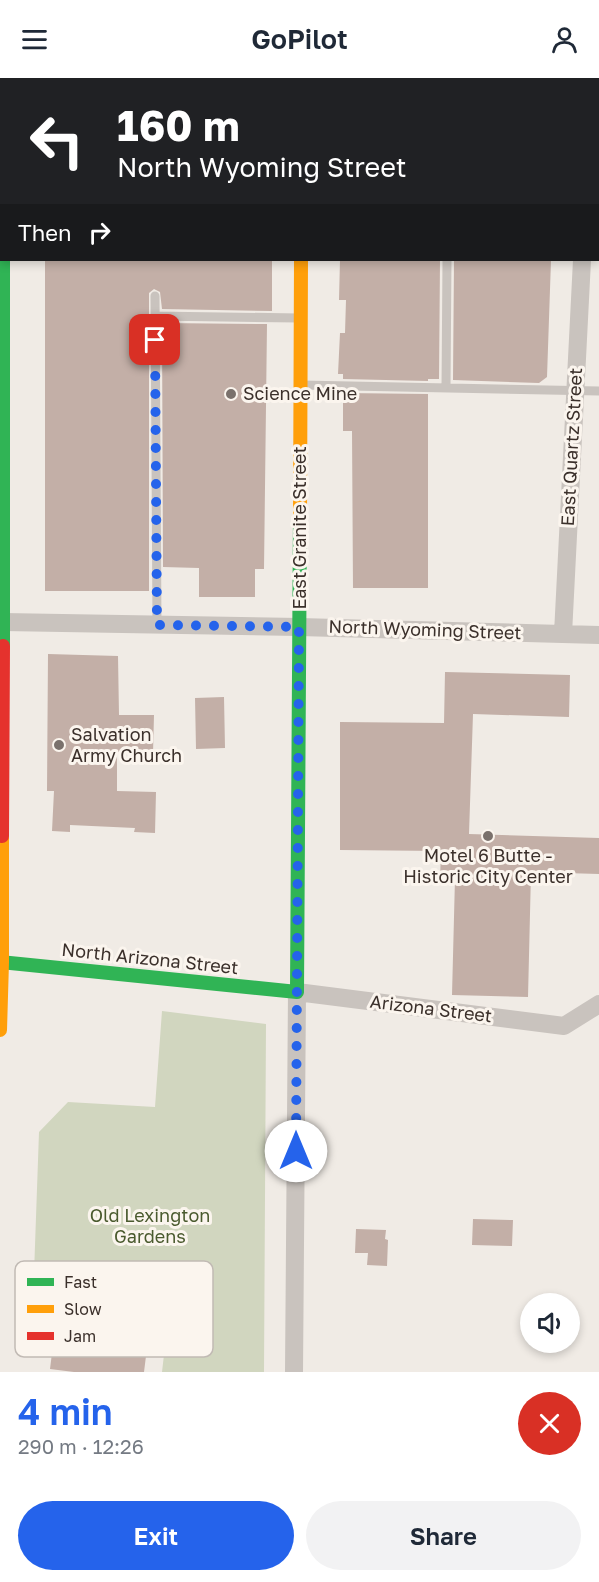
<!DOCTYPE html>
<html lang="en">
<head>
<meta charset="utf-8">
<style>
  :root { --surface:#fff; --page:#f2f2f3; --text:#1f2937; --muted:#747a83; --accent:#2563eb }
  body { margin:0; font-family:"Golos Text",sans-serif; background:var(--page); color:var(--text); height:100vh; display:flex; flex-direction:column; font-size:22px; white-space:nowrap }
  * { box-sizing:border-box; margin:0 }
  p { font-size:20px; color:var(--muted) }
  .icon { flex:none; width:33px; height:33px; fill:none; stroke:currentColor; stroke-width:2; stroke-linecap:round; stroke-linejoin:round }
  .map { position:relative; height:1294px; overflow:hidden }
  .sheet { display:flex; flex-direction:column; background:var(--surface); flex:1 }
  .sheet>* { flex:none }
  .banner { position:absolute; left:0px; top:0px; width:600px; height:183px; box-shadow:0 3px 9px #0003; background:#202124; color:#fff; overflow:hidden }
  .buttons { position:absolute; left:520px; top:1215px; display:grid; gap:12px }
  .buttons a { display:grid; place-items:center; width:60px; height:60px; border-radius:50%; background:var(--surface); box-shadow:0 3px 9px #0003; font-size:30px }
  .pin { position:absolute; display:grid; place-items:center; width:51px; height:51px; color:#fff; margin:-26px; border-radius:12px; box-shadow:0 3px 9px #0006 }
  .me { position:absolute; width:66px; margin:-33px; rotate:0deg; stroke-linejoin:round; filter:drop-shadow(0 0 4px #0008) }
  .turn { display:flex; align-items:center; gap:21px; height:126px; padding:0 18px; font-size:27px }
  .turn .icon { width:78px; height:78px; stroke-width:2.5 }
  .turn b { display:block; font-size:42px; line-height:51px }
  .then { display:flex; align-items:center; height:57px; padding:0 18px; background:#0003; gap:12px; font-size:22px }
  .round { display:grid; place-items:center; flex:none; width:63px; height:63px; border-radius:32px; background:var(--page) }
  .headline { display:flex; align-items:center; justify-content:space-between; height:102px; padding:0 18px }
  h1 { font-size:36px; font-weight:600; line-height:45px; color:var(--accent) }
  .button { display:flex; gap:12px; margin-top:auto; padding:12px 18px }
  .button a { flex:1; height:69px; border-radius:36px; background:var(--accent); color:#fff; font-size:24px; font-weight:600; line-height:69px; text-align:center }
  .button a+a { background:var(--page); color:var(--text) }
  header { display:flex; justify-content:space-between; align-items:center; height:78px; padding:0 18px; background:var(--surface); font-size:27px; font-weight:600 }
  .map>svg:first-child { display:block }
  .green { fill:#d1d6bf }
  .building { fill:#c3afa7 }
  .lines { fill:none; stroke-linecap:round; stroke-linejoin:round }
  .lane { stroke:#c9c3be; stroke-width:9 }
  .street { stroke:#c9c3be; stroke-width:18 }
  .fast { stroke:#30b455; stroke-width:14 }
  .slow { stroke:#ff9f0a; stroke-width:14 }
  .jam { stroke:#e5322d; stroke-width:14 }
  .route { stroke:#2563eb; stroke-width:10; stroke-dasharray:0 18 }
  .poi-dot { fill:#7a716c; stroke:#fbf5ee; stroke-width:2 }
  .labels { text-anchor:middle; stroke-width:6; stroke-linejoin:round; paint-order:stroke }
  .poi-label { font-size:18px; fill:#3b302b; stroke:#fbf5ee; text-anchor:start }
  .street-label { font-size:18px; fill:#3b302b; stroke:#fbf5ee }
  .park-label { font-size:18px; fill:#4a5a2e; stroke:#fbf5ee }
  .key { fill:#fbf5ee; stroke:#c1bab4; stroke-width:1.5 }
  .key-label { font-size:16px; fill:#3b302b }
</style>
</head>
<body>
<header><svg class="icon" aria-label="menu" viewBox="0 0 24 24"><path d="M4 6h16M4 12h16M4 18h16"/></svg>GoPilot<svg class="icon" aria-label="person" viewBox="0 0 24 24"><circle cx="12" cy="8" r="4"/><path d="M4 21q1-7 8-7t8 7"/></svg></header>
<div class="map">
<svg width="599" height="1294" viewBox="0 0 599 1294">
  <rect width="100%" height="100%" fill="#f0ebe5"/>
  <path class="green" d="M162,933L266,946L264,1294H162L165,1268L32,1253L39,1054L68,1024L155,1029Z"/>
  <path class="building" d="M45,182H272V233L162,231L160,214L154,211L149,215V513H45Z
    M340,182H440L439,301H428V303L343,301V296H338L340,255H345L346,222H339Z
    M454,182H551L547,299L539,305L453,302Z
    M162,245L267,246L264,491H255V519H199V490L163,489Z
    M343,315L428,316V510H353L352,353H343Z
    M48,576L118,578L119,637H154L153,675L117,674V713L156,714L155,755L134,754L135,750L70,747V754L52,753L54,713H47Z
    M445,594L570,597L569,639L473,636L469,756L599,760V796L531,794L528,919L452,917L455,800H440L441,773L340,772V644L444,645Z
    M224,619L225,670L196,671L195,620Z
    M473,1141L513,1142L512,1168L472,1167Z
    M356,1151L386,1152L385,1161L388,1162L387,1188L367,1187L368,1175H355Z
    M53,1267L146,1278L144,1294H74L50,1291Z"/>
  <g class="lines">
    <path class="lane" d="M155,218L157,547
      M155,238L299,240
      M301,307L599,313
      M446,309L447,182"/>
    <path class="street" d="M5,2V0
      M3,544L299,549L599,557
      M563,556L582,182
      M294,1294L297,914L564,948L599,926"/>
    <path class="fast" d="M598,10H599
      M3,182V568
      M0,884L297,914L300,436"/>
    <path class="slow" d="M300,436L301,182
      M0,952L2,884V758"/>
    <path class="jam" d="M238,0L326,2
      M2,758L3,568"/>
  </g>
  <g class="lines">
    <path class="route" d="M155,262L157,547L299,549L296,1073"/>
  </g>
  <g class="poi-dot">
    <circle cx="231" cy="316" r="6"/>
    <circle cx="59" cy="667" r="6"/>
    <circle cx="488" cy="758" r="6"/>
  </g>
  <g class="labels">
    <g class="poi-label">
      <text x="243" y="322">Science Mine</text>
      <text x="71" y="663">Salvation<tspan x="71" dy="21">Army Church</tspan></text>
      <text x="488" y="784" text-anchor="middle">Motel 6 Butte -<tspan x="488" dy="21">Historic City Center</tspan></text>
    </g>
    <g class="street-label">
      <text transform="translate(572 369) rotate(-87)" y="6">East Quartz Street</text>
      <text transform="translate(300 450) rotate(-90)" y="6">East Granite Street</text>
      <text transform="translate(425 552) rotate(2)" y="6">North Wyoming Street</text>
      <text transform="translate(150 881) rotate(6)" y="6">North Arizona Street</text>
      <text transform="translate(431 931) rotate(7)" y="6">Arizona Street</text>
    </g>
    <g class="park-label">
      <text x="150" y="1144">Old Lexington<tspan x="150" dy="21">Gardens</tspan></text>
    </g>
  </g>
  <rect x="15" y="1183" width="198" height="96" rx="9" class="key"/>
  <rect x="27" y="1200" width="27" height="8" fill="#30b455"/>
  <rect x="27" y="1227" width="27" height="8" fill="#ff9f0a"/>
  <rect x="27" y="1254" width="27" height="8" fill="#e5322d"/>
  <g class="key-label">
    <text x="64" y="1210">Fast</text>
    <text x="64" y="1237">Slow</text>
    <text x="64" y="1264">Jam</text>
  </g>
</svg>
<div class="buttons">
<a><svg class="icon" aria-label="sound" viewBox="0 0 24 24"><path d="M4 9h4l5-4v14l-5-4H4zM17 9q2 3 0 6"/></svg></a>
</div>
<div class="pin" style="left:155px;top:262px;background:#d93025"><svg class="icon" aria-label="arrive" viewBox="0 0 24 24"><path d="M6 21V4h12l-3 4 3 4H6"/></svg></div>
<svg class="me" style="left:296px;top:1073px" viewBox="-20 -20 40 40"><circle r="19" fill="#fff"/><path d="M0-13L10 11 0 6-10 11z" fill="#2563eb"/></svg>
<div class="banner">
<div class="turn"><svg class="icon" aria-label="left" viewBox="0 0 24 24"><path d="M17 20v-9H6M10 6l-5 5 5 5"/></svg><div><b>160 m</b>North Wyoming Street</div></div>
<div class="then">Then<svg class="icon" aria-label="right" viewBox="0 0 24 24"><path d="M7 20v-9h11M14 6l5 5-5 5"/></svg></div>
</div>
</div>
<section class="sheet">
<div class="headline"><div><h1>4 min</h1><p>290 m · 12:26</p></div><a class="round" style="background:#d93025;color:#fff"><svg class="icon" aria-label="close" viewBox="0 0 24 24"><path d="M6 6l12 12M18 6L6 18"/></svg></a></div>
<div class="button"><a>Exit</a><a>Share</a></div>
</section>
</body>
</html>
